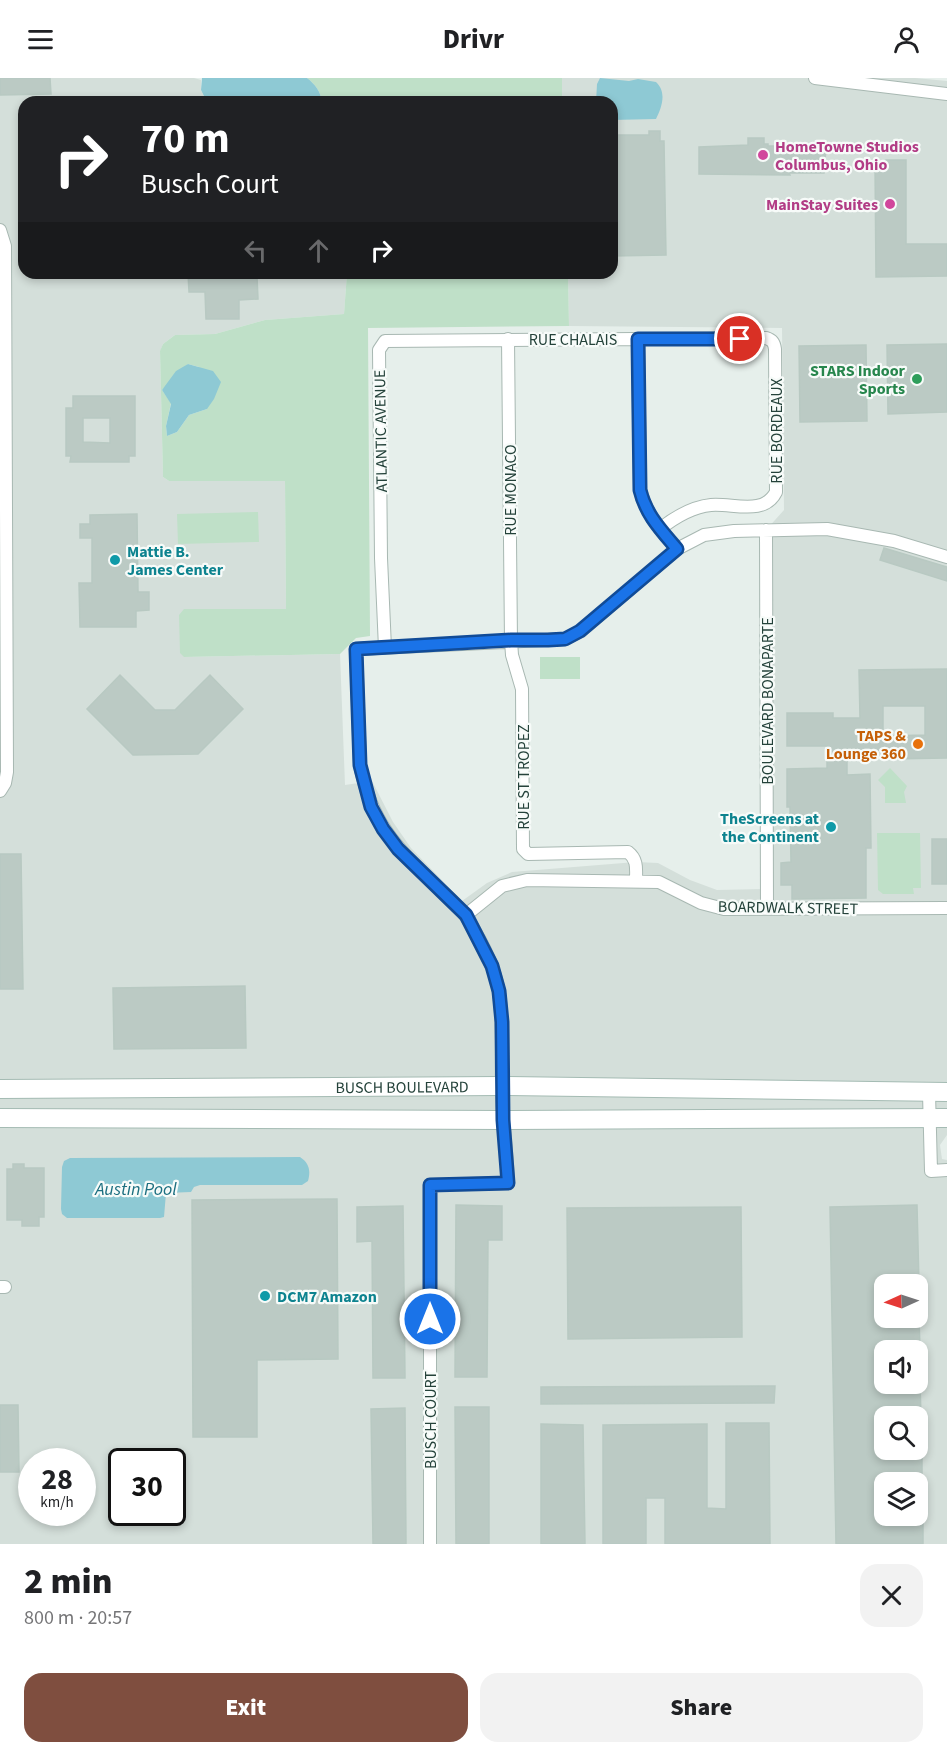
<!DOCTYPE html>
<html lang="en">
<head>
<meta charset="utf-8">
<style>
  :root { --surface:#fff; --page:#f2f2f2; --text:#202124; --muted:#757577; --accent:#7f4e3f }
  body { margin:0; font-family:"Source Sans 3",sans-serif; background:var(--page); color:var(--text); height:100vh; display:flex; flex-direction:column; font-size:22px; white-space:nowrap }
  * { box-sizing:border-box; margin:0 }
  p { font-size:20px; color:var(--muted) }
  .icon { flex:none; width:33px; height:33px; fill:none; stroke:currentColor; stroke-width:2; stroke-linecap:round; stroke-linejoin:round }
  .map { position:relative; height:1466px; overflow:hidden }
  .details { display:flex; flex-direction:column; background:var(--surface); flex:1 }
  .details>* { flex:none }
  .top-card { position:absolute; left:18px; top:18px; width:600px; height:183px; border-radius:18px; box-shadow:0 3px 9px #0003; background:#202124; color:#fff; overflow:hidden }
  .needle { width:39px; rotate:267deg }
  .buttons { position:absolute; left:874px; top:1196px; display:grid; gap:12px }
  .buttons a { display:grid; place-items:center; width:54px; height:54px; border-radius:12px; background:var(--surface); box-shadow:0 3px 9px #0003; font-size:30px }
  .speed { position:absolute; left:18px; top:1370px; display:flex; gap:12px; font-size:30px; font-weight:700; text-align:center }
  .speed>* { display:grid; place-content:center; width:78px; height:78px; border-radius:50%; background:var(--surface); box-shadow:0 3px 9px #0003; line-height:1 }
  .speed small { font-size:15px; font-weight:400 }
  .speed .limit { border:3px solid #111; border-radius:9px; background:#fff; color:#111 }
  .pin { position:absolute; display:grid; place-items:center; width:51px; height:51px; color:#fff; margin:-26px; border:3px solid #fff; border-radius:50%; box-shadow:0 2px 6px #0007 }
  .me { position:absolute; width:66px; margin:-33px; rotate:0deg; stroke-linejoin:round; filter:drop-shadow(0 0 4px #0008) }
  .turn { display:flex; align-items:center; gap:21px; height:126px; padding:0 24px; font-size:27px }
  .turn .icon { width:78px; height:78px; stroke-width:2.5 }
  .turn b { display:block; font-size:42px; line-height:51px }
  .lanes { display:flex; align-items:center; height:57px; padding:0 24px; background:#0003; justify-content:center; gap:30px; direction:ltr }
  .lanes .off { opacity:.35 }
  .round { display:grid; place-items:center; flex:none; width:63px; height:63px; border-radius:18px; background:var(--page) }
  .overview { display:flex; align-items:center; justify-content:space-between; height:102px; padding:0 24px }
  h1 { font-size:36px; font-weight:800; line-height:45px }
  .button { display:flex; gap:12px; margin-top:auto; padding:12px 24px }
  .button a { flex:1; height:69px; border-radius:18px; background:var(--accent); color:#fff; font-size:24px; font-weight:800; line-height:69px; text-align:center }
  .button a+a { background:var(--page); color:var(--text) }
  header { display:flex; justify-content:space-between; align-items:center; height:78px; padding:0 24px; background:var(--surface); font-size:27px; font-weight:800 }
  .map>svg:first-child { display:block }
  .built { fill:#d4dfda; fill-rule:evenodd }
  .green { fill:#bfe0c8; fill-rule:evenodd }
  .water { fill:#8ec9d4 }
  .building { fill:#bbcac4; stroke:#b8c9c2; stroke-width:1.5; fill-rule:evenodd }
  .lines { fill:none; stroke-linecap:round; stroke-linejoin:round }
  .minor-casing { stroke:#a8b8b2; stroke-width:14 }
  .secondary-casing { stroke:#a4bbb3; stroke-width:20 }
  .minor { stroke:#fff; stroke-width:12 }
  .secondary { stroke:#fff; stroke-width:18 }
  .route-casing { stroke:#114b97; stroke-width:15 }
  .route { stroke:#1a73e8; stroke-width:10 }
  .hotel-dot { fill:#d1479c; stroke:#f7fbf9; stroke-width:2 }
  .leisure-dot { fill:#2e9e5b; stroke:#f7fbf9; stroke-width:2 }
  .culture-dot { fill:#0f9aa8; stroke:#f7fbf9; stroke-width:2 }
  .food-dot { fill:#e8710a; stroke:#f7fbf9; stroke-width:2 }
  .labels { text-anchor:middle; stroke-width:4.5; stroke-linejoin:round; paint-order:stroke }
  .hotel-label { font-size:16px; font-weight:bold; fill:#b23c85; stroke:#f7fbf9; text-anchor:start }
  .street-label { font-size:16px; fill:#24423a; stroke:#f7fbf9 }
  .leisure-label { font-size:16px; font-weight:bold; fill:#27864d; stroke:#f7fbf9; text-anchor:end }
  .culture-label { font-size:16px; font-weight:bold; fill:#0d838f; stroke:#f7fbf9; text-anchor:start }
  .food-label { font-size:16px; font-weight:bold; fill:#c56008; stroke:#f7fbf9; text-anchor:end }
  .water-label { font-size:18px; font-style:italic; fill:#1c6f80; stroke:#f7fbf9 }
</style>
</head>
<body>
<header><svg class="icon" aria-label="menu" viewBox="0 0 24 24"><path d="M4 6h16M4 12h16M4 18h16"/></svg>Drivr<svg class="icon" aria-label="person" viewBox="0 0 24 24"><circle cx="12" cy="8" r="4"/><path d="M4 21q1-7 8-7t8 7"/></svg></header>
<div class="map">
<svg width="947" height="1466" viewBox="0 0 947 1466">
  <rect width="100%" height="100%" fill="#e6efeb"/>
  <path class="built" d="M0,0H194L201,2V12L207,24H24V195H347L344,236L265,242L215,256L175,257L163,266L160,274L163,399L169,403L285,402L286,531H184V579L340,576L345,707L372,703L393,744L411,770L462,823L487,805L512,794L636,784L658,785L690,802L717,812L766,811V452L784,432L782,250L569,248L568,195H612V24H562V0H915L947,3V1057L940,1067L942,1081L947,1082V1466H0ZM885,1206H918V1239H885ZM885,1272H918V1305H885ZM885,1338H918V1371H885ZM32,1383H82V1434H32ZM122,1383H172V1434H122ZM885,1404H918V1437H885Z"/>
  <path class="green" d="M307,0H562V24H322C321,14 315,6 307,0Z
    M347,195H568L569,248L368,250L370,558L356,560L340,576L184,579L180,575L179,537L184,531H286L285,403H169L163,399L160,273L163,266L175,257L215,256L265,242L344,236ZM188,286L199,289L207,331L189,337L177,354L167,358L166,348L171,325L162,312Z
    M258,434L259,464L178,466L177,436Z
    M540,579H580V601H540Z
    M890,690L907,708L904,714L906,725H885V709L878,702Z
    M877,755H920L921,810H913L914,816H883L878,812Z"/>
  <path class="water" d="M202,0H307C315,6 321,14 322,24H207L201,12Z
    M600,0L629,3L638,1L656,4C667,14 662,29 656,41L612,42V24H596L597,6Z
    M188,286L213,293L221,304L214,321L207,331L189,337L177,354L167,358L166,348L171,326L162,312L176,293Z
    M300,1079C309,1085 311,1092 308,1103L302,1107H200L194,1109L191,1114L166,1115L164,1139L160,1140H67L62,1136L61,1131L62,1089L64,1083L70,1080Z"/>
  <path class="building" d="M0,0H50L51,16L0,17Z
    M649,53H660V63H664L666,177L612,178V57H649Z
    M748,60H764V66H768V68H789V70H826L824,95H789L790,97L699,96V69L748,67Z
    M886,82H906V166H947V198L876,199L875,87H885Z
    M188,195H234V200L257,199L258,221L239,222V241H206L205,214H189Z
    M947,266V334L888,336L887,267Z
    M866,267L867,343L800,344L799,268Z
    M73,318H135V378H129V384H70L71,378H66V330H73ZM83,340H110V365L83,364Z
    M137,436L138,514H149V532L136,533V549H80L79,505H92V460H80V446H90V437Z
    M884,470L947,489V503L880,482Z
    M947,591V680L890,681V672L847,673V697L870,696L871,770H866V820L792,821V807H781V785L791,784L790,729H787V691L827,690V668H787V635H833V640H860L859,592ZM883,628H925V657L883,658Z
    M120,597L155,632H175L210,597L243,631L198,676L133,677L87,631Z
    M932,761H947V806H932Z
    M0,776H21L23,911H0Z
    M245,908L246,970L114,971L113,910Z
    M13,1086H24V1090H44V1139H39V1148H22V1142H7V1091H13Z
    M337,1121L338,1281L257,1282V1359H193L192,1122Z
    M456,1127L502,1128V1162H488L487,1299H455Z
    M917,1127L919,1206H885V1239H919L920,1272H885V1305H920L921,1338H885V1371H922V1404H885V1437H923V1466H836L830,1129Z
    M403,1128L405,1300H373L372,1163L357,1164V1129Z
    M741,1129L742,1259L568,1261L567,1130Z
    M775,1308L774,1325L541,1326V1309Z
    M0,1327H18L19,1394H0Z
    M455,1329H489V1466H456Z
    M405,1330L406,1466H373L371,1331Z
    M726,1345H769L770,1466H665V1420H646V1466H603V1347L707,1346V1430L726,1431Z
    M541,1346L583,1347L585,1466H541Z"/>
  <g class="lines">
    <defs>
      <path id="minor" d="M815,0L947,16
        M0,152L5,168L7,694L5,705L0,713
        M508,261L511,563L512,577L522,611L523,771L528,776L628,774C638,782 636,791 636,802
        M638,261L640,412C646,437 661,452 677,471
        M766,452L767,830
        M385,570L381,480L379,272L385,263L766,260C772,262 774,264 775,271L776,414C764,438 733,425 711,427C692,429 675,439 660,451
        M466,837L502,808L527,802L659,804L701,825L724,831L947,830
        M929,1015L931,1093L947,1092
        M0,1209H5
        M430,1466V1107L508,1105C507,1075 503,1045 502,1015C501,981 504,948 499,915C495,888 481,862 467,840C459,827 446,817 435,807C395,768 371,744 360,687L356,571L565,561L581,553L677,471L704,457L734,453L827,451L894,463L947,479"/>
      <g id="secondary">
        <path id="s1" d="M0,1011L501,1008L947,1014"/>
        <path d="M0,1040L503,1042L947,1040"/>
      </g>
    </defs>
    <use href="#minor" class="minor-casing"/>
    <use href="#secondary" class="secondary-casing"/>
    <use href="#minor" class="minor"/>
    <use href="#secondary" class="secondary"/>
  </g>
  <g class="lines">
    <defs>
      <path id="route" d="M430,1241V1107L508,1105L503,1042L502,944L499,913L492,888L466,837L398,771L383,751L371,729L360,687L356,571L511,562H548L565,561L580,553L677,471C661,452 646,437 640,412L638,261H740"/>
    </defs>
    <use href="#route" class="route-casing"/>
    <use href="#route" class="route"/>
  </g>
  <g class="hotel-dot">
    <circle cx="763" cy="77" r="6"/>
    <circle cx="890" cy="126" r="6"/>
  </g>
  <circle class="leisure-dot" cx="917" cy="301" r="6"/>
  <g class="culture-dot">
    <circle cx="115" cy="482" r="6"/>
    <circle cx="831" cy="749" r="6"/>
    <circle cx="265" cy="1218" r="6"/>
  </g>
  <circle class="food-dot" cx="918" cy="666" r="6"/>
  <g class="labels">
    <g class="hotel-label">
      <text x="775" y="74">HomeTowne Studios<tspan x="775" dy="18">Columbus, Ohio</tspan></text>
      <text x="878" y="132" text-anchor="end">MainStay Suites</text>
    </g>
    <g class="street-label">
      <text x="573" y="267">RUE CHALAIS</text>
      <text transform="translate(380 353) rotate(-91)" y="6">ATLANTIC AVENUE</text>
      <text transform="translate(776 353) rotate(-90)" y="6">RUE BORDEAUX</text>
      <text transform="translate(510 412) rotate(-90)" y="6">RUE MONACO</text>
      <text transform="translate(767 623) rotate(-90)" y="6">BOULEVARD BONAPARTE</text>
      <text transform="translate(523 699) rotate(-90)" y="6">RUE ST TROPEZ</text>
      <text transform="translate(788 829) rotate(1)" y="6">BOARDWALK STREET</text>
      <text dy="6" stroke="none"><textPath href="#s1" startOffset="402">BUSCH BOULEVARD</textPath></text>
      <text transform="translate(430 1342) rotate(-90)" y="6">BUSCH COURT</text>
    </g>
    <g class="leisure-label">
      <text x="905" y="298">STARS Indoor<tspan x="905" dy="18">Sports</tspan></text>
    </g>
    <g class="culture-label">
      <text x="127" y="479">Mattie B.<tspan x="127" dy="18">James Center</tspan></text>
      <text x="819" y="746" text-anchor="end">TheScreens at<tspan x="819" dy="18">the Continent</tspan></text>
      <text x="277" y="1224">DCM7 Amazon</text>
    </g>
    <g class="food-label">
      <text x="906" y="663">TAPS &amp;<tspan x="906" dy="18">Lounge 360</tspan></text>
    </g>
    <g class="water-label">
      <text x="136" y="1117">Austin Pool</text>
    </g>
  </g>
</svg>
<div class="buttons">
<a><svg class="needle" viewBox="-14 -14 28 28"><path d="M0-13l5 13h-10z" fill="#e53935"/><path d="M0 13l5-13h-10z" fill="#757577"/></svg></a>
<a><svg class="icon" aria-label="sound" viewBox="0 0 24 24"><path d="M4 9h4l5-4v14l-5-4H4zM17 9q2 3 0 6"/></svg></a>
<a><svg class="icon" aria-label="search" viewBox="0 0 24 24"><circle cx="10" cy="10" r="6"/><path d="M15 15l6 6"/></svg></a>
<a><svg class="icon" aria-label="layers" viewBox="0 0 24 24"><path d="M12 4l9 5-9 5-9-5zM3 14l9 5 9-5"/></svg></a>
</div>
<div class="speed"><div>28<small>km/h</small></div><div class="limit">30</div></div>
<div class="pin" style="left:740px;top:261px;background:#d93025"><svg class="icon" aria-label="arrive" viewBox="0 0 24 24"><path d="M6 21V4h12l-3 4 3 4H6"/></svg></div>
<svg class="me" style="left:430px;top:1241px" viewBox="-20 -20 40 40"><circle r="17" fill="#1a73e8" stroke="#fff" stroke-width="3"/><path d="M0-11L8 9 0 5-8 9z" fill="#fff"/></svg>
<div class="top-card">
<div class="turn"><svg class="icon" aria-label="right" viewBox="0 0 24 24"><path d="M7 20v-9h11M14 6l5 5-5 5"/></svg><div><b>70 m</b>Busch Court</div></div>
<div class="lanes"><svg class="icon off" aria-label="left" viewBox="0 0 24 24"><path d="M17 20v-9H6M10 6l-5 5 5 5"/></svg><svg class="icon off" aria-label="ahead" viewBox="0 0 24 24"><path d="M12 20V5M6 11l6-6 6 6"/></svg><svg class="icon" aria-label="right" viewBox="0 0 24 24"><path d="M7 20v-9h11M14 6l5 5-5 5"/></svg></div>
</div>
</div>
<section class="details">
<div class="overview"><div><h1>2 min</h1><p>800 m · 20:57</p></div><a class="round"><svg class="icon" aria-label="close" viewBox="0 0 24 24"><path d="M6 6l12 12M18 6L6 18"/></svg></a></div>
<div class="button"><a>Exit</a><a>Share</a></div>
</section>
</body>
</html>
